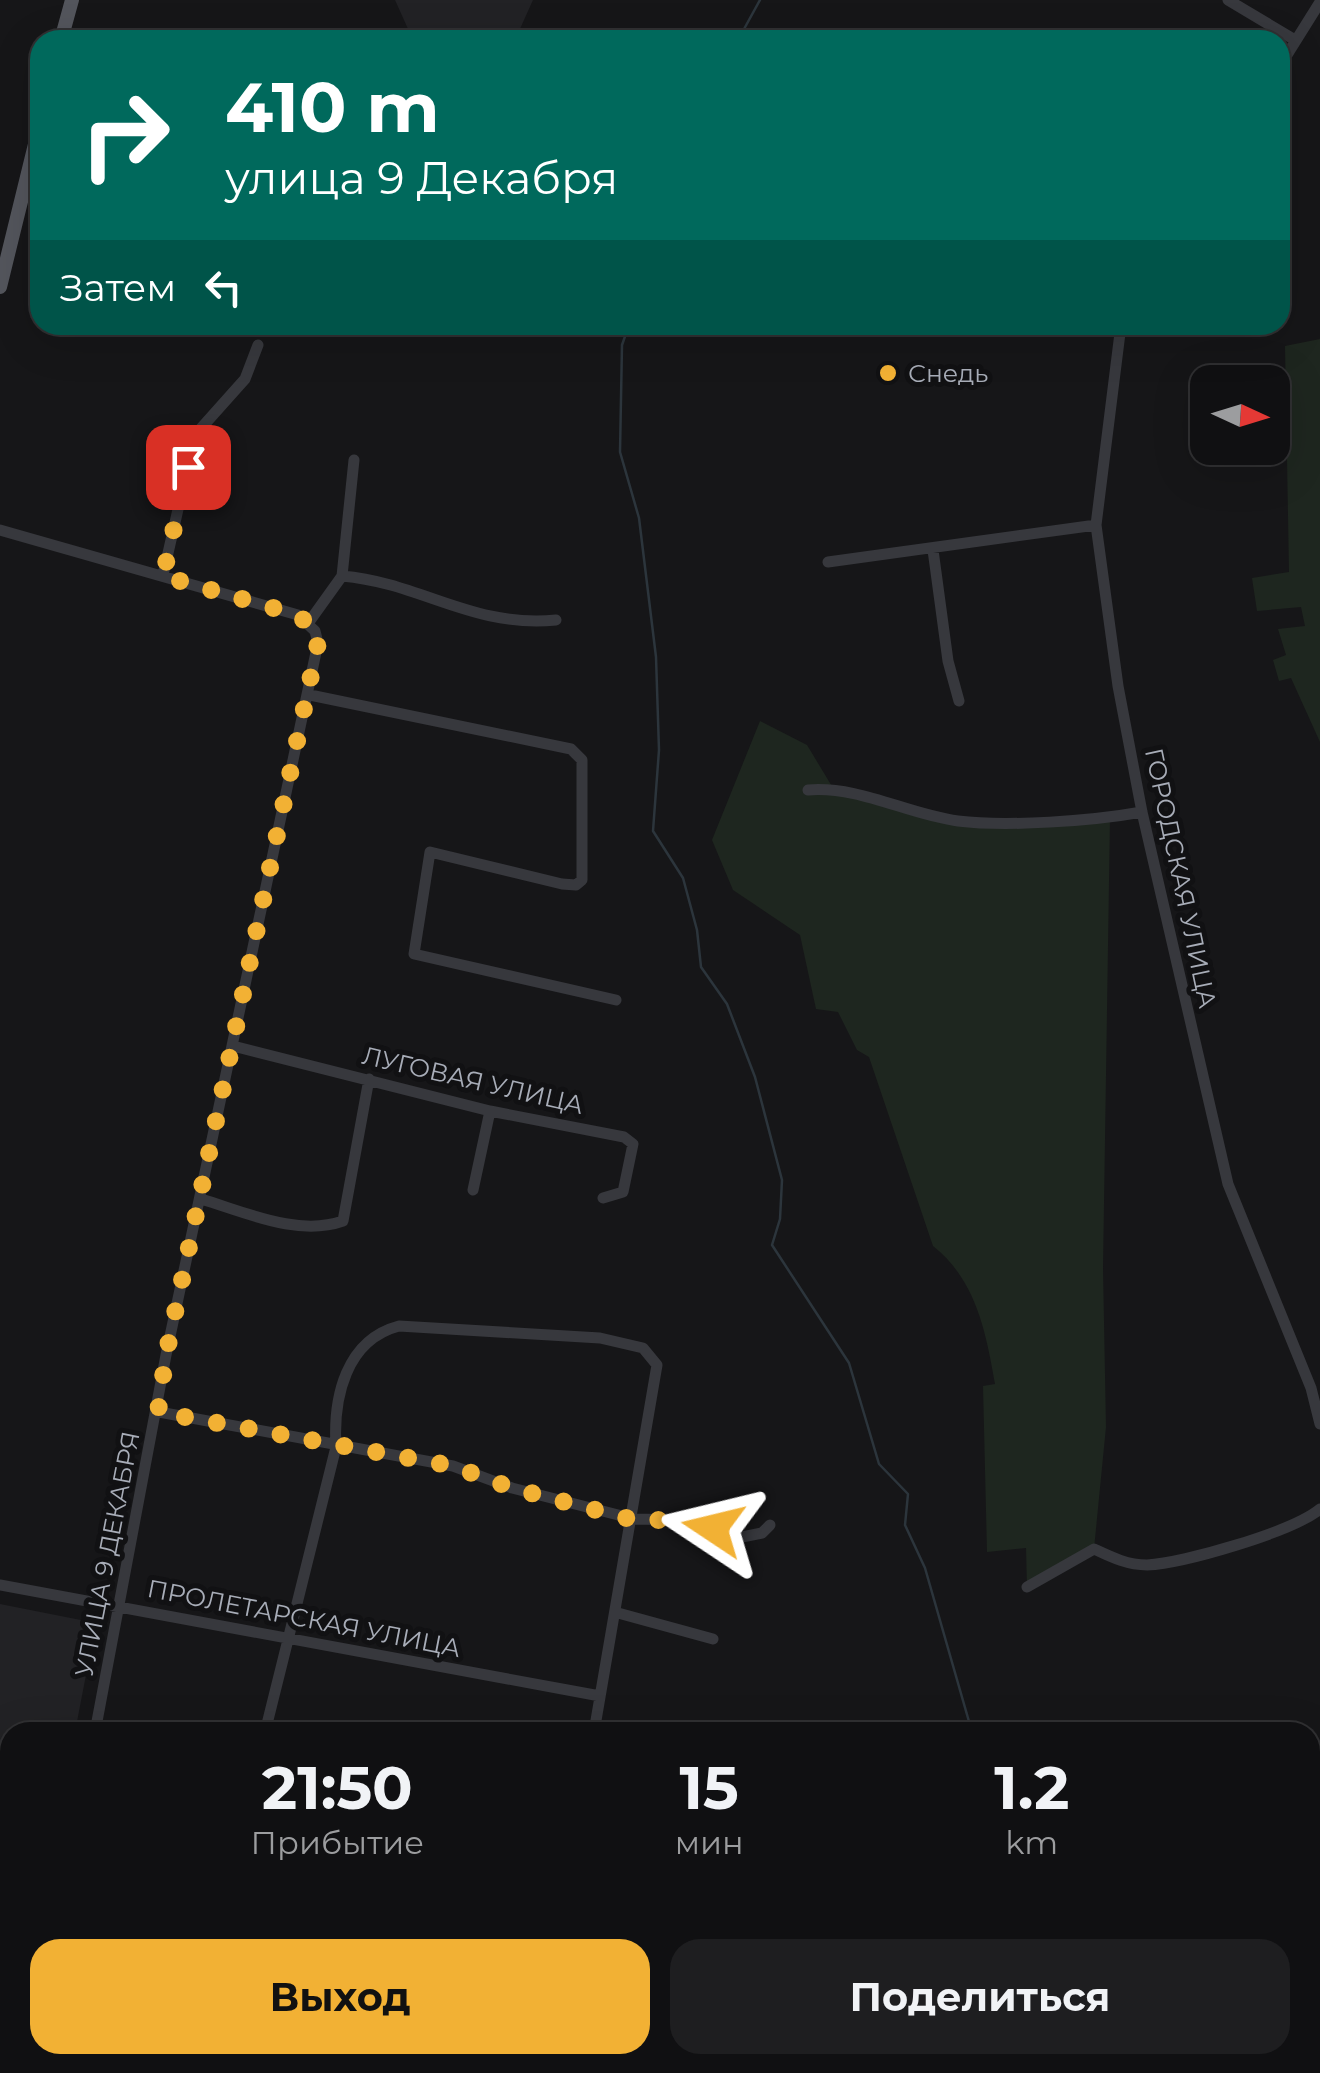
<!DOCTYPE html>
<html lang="ru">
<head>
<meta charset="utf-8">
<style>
  :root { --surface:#101012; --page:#1e1e20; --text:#f1f3f6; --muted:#9c9d9f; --line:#303032; --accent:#f2b134 }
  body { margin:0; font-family:Montserrat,sans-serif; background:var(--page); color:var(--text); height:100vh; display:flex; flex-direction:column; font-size:38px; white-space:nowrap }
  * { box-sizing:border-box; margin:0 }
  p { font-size:32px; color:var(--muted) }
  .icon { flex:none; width:55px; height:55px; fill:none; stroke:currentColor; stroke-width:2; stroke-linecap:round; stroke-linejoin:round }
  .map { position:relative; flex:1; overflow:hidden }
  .panel { position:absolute; left:0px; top:1722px; width:1320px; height:352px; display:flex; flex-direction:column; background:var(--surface); border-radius:30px 30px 0 0; box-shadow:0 10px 40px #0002,0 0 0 2px var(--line) }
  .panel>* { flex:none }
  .banner { position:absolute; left:30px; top:30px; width:1260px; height:305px; border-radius:30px; box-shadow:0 10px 40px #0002,0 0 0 2px var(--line); background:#00695c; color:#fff; overflow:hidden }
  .needle { width:65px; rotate:94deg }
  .tools { position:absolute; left:1190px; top:365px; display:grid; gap:20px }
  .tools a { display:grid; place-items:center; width:100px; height:100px; border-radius:20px; background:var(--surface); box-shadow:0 10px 40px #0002,0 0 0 2px var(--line); font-size:50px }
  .pin { position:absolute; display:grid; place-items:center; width:85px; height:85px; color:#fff; margin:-42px; border-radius:20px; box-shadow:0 5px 15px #0006 }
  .me { position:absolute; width:110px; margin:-55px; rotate:280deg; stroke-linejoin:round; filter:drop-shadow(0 0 8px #0008) }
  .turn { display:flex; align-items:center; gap:35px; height:210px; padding:0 30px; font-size:45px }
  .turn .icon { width:130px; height:130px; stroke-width:2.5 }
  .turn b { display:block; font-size:70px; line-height:85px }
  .then { display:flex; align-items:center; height:95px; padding:0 30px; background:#0003; gap:20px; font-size:38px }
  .eta { display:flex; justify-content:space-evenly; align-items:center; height:170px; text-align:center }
  .eta b { font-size:60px; font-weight:700; line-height:70px }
  .action { display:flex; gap:20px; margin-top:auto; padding:20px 30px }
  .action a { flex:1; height:115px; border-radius:30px; background:var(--accent); color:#111; font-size:40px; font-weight:700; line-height:115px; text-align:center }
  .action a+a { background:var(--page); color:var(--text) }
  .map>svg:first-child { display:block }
  .built { fill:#222225 }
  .green { fill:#1e261f }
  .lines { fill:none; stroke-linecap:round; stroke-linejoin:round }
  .stream { stroke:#2c353c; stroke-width:2.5 }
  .river { stroke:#2c353c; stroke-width:18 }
  .minor { stroke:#37383d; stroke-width:11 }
  .major { stroke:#53555c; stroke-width:14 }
  .route { stroke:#f2b134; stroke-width:18; stroke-dasharray:0 32.4 }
  .poi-dot { fill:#f2b134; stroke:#111113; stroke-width:4 }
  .labels { text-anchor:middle; stroke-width:10; stroke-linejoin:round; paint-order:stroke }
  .poi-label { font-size:25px; fill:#a8adb8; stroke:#111113; text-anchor:start }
  .street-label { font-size:25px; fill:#a8adb8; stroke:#111113 }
</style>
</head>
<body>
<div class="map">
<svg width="1320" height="2073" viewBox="0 0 1320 2073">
  <rect width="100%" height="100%" fill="#161618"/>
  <path class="built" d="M395,0H533L515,40H413Z
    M0,1604L96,1623L75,1732H10V1903L0,1901Z"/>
  <path class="green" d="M1320,339V742L1291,678L1279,681L1273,660L1286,655L1278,629L1305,626L1301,607L1257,611L1252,578L1289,572L1285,346Z
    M760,721L807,745L833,788L948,819L1110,818L1103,1268L1106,1427L1094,1549L1027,1587L1026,1548L987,1552L983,1386L995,1384C986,1332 976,1280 933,1246L869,1057L857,1050L838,1012L816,1009L800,935L733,890L712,840Z"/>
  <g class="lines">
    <path class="stream" d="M738,40L760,0
      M629,325L622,345L620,452L639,518L656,657L659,750L653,831L683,878L697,930L701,967L727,1004L755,1077L782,1180L780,1219L772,1245L849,1363L879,1464L908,1494L905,1525L925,1568L972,1732"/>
    <path class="river" d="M1310,1762L1320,1757
      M646,2065L651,2073"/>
    <path class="minor" d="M1228,0L1295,40
      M1280,66L1320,2
      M1125,325L1120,333L1096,525L1118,686L1142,812L1228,1184L1311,1388L1320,1424
      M0,530L298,615L315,631L318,643L166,1355L95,1732
      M933,550L948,661L959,701
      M828,562L1096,525
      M163,575L195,435L245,379L258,345
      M342,576C422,583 471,628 556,620
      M309,622L342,576L354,460
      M310,695L571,749L582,760V880L576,885L562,884L430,852L414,954L616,1000
      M808,790C861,786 906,814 958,821C1007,827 1092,821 1142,812
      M233,1046L490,1111L624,1137L633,1144L623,1192L603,1198
      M473,1190L490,1111
      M201,1199C245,1212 298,1237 343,1221L369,1079
      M159,1412L453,1466L512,1488L634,1519L685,1520L737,1538L762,1533L770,1525
      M0,1585L600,1696
      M1027,1587L1094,1549C1111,1557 1127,1565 1147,1565C1184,1563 1292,1532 1320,1509
      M618,1613L713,1639
      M265,1732L336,1447C333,1397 346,1340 399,1326L600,1338L643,1348L657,1365L594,1732
      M0,1913L10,1915
      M282,2065L289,2073
      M185,2066L216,2073
      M27,2073L28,2065
      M256,2073L267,2065
      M408,2073L425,2065
      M811,2073L820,2065"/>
    <path class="major" d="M61,40L72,0
      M0,287L40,124"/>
  </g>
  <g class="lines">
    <path class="route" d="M188,467L163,576L298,615L316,631L318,643L166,1355L158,1412L453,1466L512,1488L634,1520H685L713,1528"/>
  </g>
  <circle class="poi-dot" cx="888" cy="373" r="10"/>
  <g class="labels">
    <g class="poi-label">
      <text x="908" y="382">Снедь</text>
    </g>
    <g class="street-label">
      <text transform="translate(1181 878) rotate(78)" y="9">ГОРОДСКАЯ УЛИЦА</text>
      <text transform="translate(473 1080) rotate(13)" y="9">ЛУГОВАЯ УЛИЦА</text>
      <text transform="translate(107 1554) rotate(-79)" y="9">УЛИЦА 9 ДЕКАБРЯ</text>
      <text transform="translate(304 1618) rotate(11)" y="9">ПРОЛЕТАРСКАЯ УЛИЦА</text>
    </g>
  </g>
</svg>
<div class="tools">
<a><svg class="needle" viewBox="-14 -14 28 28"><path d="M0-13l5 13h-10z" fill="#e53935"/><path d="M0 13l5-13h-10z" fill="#9c9d9f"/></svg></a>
</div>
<div class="pin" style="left:188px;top:467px;background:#d93025"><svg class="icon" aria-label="arrive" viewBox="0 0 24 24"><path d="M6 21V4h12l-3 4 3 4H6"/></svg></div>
<svg class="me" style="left:713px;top:1528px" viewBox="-20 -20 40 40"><path d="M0-17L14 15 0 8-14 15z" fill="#f2b134" stroke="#fff" stroke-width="4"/></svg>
<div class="banner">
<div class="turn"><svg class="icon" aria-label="right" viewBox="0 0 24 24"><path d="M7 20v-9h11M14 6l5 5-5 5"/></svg><div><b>410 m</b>улица 9 Декабря</div></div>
<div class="then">Затем<svg class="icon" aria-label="left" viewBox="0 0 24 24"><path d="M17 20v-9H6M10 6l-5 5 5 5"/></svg></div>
</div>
<section class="panel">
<div class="eta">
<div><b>21:50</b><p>Прибытие</p></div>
<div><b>15</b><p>мин</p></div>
<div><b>1.2</b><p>km</p></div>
</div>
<div class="action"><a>Выход</a><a>Поделиться</a></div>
</section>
</div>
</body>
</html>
